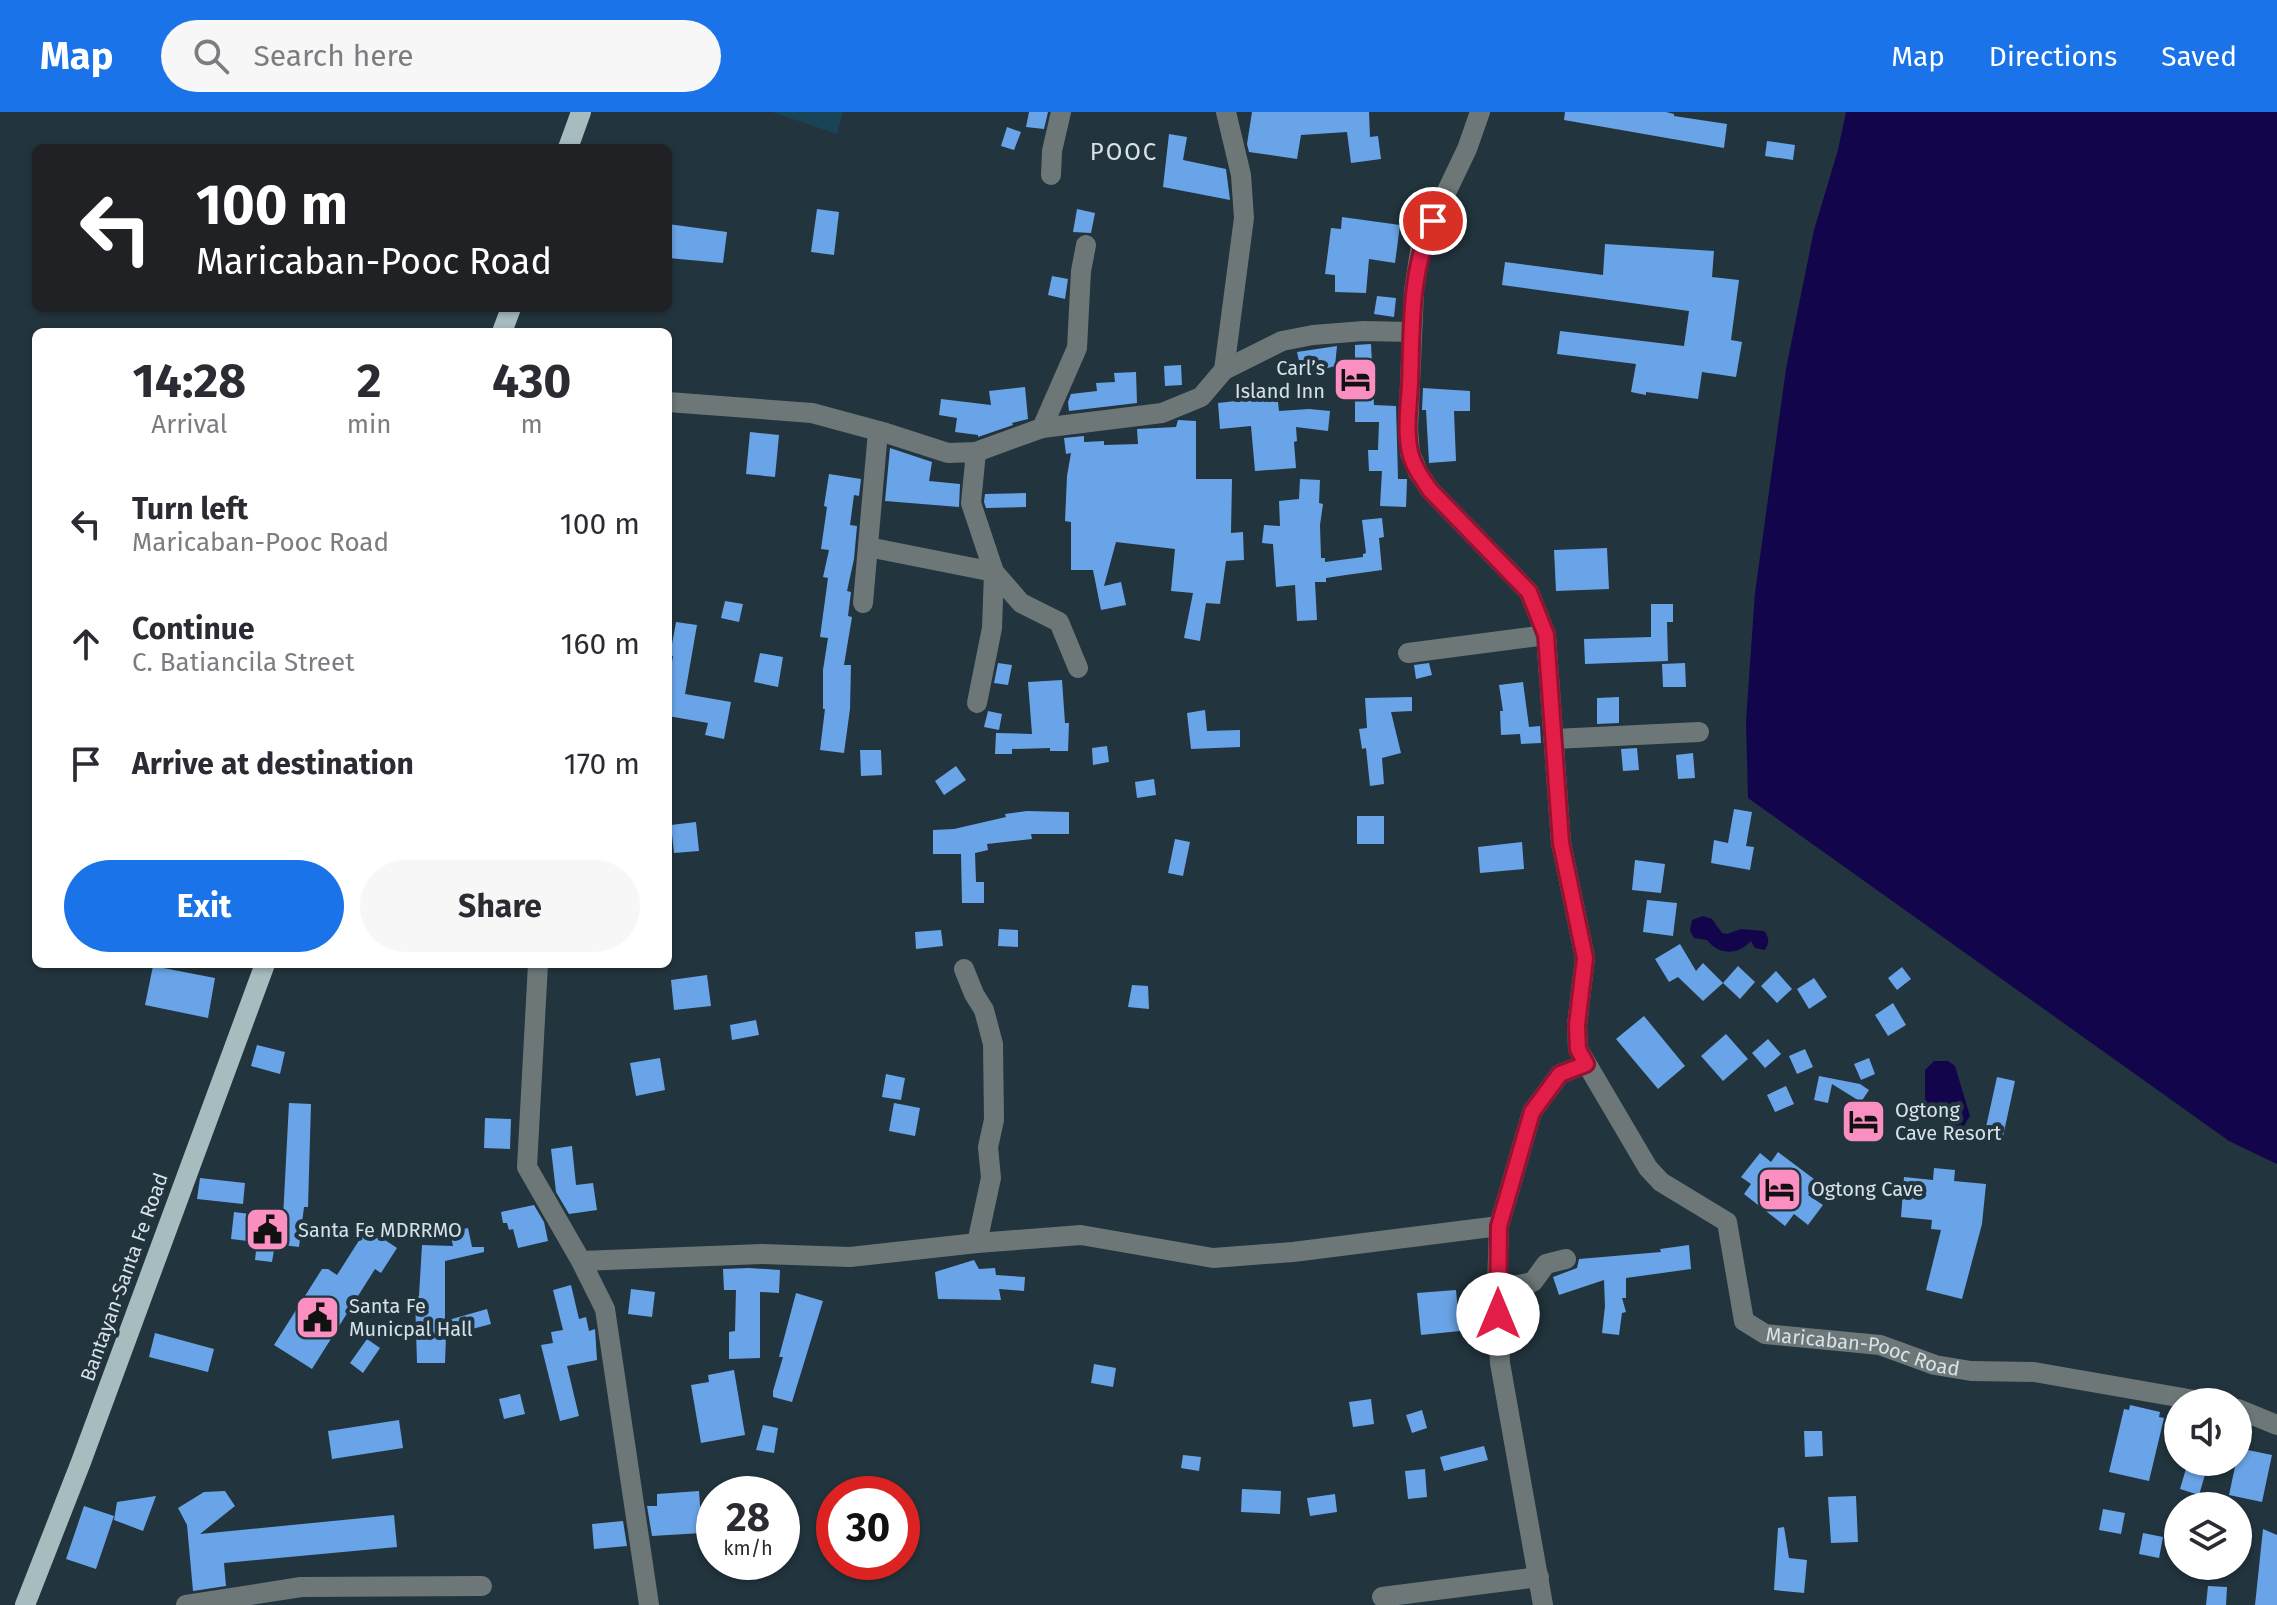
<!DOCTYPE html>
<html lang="en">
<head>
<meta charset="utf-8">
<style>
  :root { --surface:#fff; --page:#f7f7f7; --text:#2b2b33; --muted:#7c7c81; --accent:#1a73e8 }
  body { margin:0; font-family:"Fira Sans",sans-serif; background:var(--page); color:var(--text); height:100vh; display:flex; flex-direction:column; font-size:30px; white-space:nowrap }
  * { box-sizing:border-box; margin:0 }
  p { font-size:26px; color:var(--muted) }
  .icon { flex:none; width:44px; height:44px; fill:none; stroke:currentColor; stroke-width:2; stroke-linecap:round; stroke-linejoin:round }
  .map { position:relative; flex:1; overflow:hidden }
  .drawer { position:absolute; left:32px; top:216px; width:640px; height:640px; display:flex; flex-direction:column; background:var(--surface); border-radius:12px; box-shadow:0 2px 6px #0004 }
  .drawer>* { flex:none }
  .hud { position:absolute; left:32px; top:32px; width:640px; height:168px; border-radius:12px; box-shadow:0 2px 6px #0004; background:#202124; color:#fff; overflow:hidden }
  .tools { position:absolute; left:2164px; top:1276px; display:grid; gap:16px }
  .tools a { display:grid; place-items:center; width:88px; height:88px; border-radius:50%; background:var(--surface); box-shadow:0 2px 6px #0004; font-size:40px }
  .speed { position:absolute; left:696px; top:1364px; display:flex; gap:16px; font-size:40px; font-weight:700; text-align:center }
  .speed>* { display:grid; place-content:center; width:104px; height:104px; border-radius:50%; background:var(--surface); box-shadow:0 2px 6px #0004; line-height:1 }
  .speed small { font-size:20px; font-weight:400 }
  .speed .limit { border:12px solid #d22; background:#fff; color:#111 }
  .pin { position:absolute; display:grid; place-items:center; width:68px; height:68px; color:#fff; margin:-34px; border:4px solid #fff; border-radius:50%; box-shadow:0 2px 8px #0007 }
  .me { position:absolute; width:88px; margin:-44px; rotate:0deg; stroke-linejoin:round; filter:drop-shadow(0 0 6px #0008) }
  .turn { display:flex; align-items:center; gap:28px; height:168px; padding:0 32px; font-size:36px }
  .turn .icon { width:104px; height:104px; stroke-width:2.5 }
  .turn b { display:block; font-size:56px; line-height:68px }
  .eta { display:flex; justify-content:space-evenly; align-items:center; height:136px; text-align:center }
  .eta b { font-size:48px; font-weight:700; line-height:56px }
  .action { display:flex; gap:16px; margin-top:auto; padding:16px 32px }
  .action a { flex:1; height:92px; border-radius:48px; background:var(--accent); color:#fff; font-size:32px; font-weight:700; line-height:92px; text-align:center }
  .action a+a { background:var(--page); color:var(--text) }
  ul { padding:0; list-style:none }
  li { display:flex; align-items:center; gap:24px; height:120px; padding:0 32px }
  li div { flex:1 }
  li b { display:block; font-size:30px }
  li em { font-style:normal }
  header { display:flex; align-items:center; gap:48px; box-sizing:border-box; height:112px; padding:0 40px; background:var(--accent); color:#fff }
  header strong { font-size:38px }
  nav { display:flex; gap:44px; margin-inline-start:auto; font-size:28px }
  .search { width:560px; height:72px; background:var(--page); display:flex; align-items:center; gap:20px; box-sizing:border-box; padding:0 28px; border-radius:44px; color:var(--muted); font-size:30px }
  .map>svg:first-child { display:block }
  .green { fill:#194456 }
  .water { fill:#12054c }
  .building { fill:#6aa4e8 }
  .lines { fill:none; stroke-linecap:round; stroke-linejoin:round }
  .minor { stroke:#6d7778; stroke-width:20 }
  .major { stroke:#a7bcbf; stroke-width:20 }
  .route-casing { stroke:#92132f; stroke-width:20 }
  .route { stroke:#e11d48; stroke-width:14 }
  .labels { text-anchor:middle; stroke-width:8; stroke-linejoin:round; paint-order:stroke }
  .poi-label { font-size:20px; fill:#d7e2e8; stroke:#22343d; text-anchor:start }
  .street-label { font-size:20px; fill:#d7e2e8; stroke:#22343d }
  .quarter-label { font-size:24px; letter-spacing:2px; fill:#d7e2e8; stroke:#22343d }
</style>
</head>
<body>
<header>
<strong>Map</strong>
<div class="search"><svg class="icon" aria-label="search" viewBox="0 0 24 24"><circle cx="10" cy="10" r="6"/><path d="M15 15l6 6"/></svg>Search here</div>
<nav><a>Map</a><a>Directions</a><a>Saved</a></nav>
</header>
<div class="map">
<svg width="2277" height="1493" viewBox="0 0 2277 1493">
  <rect width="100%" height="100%" fill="#22343d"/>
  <path class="green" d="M772,0H843L837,22Z"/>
  <path class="water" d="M1846,0H2277V1052L2229,1029L1748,686L1746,609L1755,481L1786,257L1814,118L1838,38Z
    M1703,804L1712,807L1722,821L1727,822L1741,817L1764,819C1770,826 1769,831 1765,838L1755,836L1751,829C1738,843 1720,844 1707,828L1694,826L1690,819L1692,808Z
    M1934,949H1948L1955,954L1970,1004L1962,1017L1936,1005L1925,993V958Z"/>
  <path class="building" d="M1029,0H1048L1044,17L1026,15Z
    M1252,0H1369L1370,25L1378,24L1381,47L1351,51L1347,20L1301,23L1297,47L1249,40L1247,32Z
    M1565,0H1666L1674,2V4L1727,12L1724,36L1564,8Z
    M1007,15L1021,20L1014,38L1001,34Z
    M1169,22L1187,25L1183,48L1226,57L1230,88L1163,75Z
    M1767,29L1795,33L1793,48L1765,44Z
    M817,97L839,100L834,143L811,140Z
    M1077,97L1095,101L1091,121L1073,120Z
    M1342,105L1400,113L1395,151L1369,147L1366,181L1335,180V163L1325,162L1331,116L1341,117Z
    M668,112L727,120L723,151L668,146Z
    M1605,132L1714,139L1712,165L1739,168L1731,228L1742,230L1736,265L1702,260L1698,287L1646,280V283L1631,280L1636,252L1557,242L1560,219L1684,234L1689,199L1502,173L1505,150L1603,163Z
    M1052,164L1068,167L1065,187L1048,183Z
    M1377,184L1396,186L1394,205L1374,202Z
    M1371,232L1374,293L1396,294L1398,367H1407L1406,395L1380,394L1382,359H1369L1368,338H1378L1379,310H1355V233Z
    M1337,234L1335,254L1302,263L1297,240Z
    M1181,253L1182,273L1165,274L1164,254Z
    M1136,260L1137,291L1069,299L1068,290L1071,282L1097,279L1096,271L1115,270L1114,261Z
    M1276,272L1279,299L1309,297L1330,299L1328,319L1296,315L1297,329L1294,330L1296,356L1255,359L1251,314L1220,317L1218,291L1254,287L1253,276Z
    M1025,275L1028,307L1012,311L1013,313L978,325V323L955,320L957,306L939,303L941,287L991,293L989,279Z
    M1423,276L1470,279V299H1454L1456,349L1429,351L1426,298H1422Z
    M1178,308L1196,309V367H1232L1231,421L1243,420L1244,448L1226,449L1220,492L1206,491L1200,529L1184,526L1193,481L1171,479L1175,437L1116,430L1104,474L1121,470L1126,493L1101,498L1093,458H1071V410L1065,409L1067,364L1071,341L1066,342L1064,326L1084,324V330L1104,329V333L1138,332L1137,317L1176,315Z
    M750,320L779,323L775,365L746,362Z
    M890,336L932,350L929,369L960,372L959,395L885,389Z
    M829,362L861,367L859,384L854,383L850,413L857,414L854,447L847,479L851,480L848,504L852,505L844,553H851L850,597L844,641L820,638L825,597H823V558L828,526L820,525L828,466L823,465L829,438L821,437L827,395L824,394Z
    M1300,367L1320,368L1319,391L1323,392L1320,413L1321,446H1325V450L1363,445V442L1366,441L1362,408L1382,406L1384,425L1379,426L1382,458L1346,463L1326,466V470H1315L1317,508L1297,509L1295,473L1276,475L1273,432L1262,431L1264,413L1280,414L1279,389L1299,387Z
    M1026,381V395L986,396L984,390L985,382Z
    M1607,436L1609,477L1556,479L1554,438Z
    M725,489L743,492L739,510L721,506Z
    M1651,492H1673V510H1667L1668,549L1585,552L1584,527L1651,525Z
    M676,510L697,513L685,582L731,590L724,627L705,623L708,611L668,604V574L673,544L670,543Z
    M760,541L783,545L778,575L754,570Z
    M998,551L1012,553L1008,573L994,571Z
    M1429,551L1432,563L1416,567L1414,553Z
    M1685,551L1686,575H1663L1662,552Z
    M1062,568L1065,611H1069L1068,639H1050V636L1012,637V642H995L996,621L1032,622L1028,570Z
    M1523,570L1529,615L1540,614L1541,631L1521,632L1520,622L1501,623L1500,599H1503L1499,573Z
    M1412,585V599L1391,600L1401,641L1382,646L1384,672L1370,674L1366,636L1362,637L1359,617L1367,616L1365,586Z
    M1619,585V611L1597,612V586Z
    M1205,598L1207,619L1240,618V635L1191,637L1187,601Z
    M988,599L1002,602L999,618L984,615Z
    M1107,634L1109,650L1093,653L1092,636Z
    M1637,636L1639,658L1623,659L1621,637Z
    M860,638H881L882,663L861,664Z
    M1693,641L1695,666L1678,667L1676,643Z
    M956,654L966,668L944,683L935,669Z
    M1154,667L1156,683L1137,686L1135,670Z
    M1734,697L1752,700L1746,734L1754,735L1750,758L1711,751L1714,728L1728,731Z
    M1027,699L1069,700V722H1031L1032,727L987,732L988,738L975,741L976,770H984V791H962L961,742H933V718L954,717L1006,705L1005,702Z
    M1357,704H1384V732H1357Z
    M696,710L699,739L674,741L671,713Z
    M1175,727L1190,730L1183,764L1168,761Z
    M1522,730L1524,757L1480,761L1478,735Z
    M1635,748L1665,752L1661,781L1632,778Z
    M1647,788L1677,791L1673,824L1643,820Z
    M999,817L1018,818V835L998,834Z
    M941,818L943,834L916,837L915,820Z
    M1680,832L1696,859L1703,851L1723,871L1703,889L1678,865L1669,870L1655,847Z
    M153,854L215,866L208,906L145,893Z
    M1738,854L1755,870L1740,887L1723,871Z
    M1902,855L1911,867L1897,878L1888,866Z
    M1776,859L1792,877L1777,891L1761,874Z
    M707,863L711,894L674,898L671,868Z
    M1814,866L1827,885L1809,897L1797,877Z
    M1132,873L1148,874L1149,897L1128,895Z
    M1893,891L1906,913L1888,924L1875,903Z
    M1644,904L1685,954L1658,977L1616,927Z
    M756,908L759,923L732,928L730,913Z
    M1726,922L1748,947L1723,969L1701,944Z
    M1768,927L1781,942L1765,956L1752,941Z
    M257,933L285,940L280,962L251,954Z
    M1805,937L1813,955L1797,962L1789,944Z
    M660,946L665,978L636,984L630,951Z
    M1869,946L1875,962L1861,968L1854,952Z
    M886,962L905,966L901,988L882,985Z
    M1819,964L1860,972L1869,978L1861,990L1832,972L1828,991L1814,988Z
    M1997,965L2015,969L2002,1029L1984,1024Z
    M1786,974L1794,992L1775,1000L1767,983Z
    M289,991L311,992L308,1095H304L299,1135L275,1132L272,1150L255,1148L257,1130L231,1127L234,1100L283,1106Z
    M894,991L920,996L915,1024L889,1019Z
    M485,1006L511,1007L510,1037L484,1036Z
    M572,1034L576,1073L593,1071L597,1098L569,1102L556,1080L551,1037Z
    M1778,1040L1818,1070L1808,1083L1823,1093L1808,1113L1794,1102L1785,1114L1744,1082L1751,1072L1741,1065L1760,1041L1771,1050Z
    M1934,1056L1955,1058L1954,1069L1986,1072L1982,1112L1962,1187L1926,1178L1941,1118L1931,1117L1932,1108L1901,1105L1904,1065L1933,1068Z
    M200,1066L245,1071L243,1092L197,1087Z
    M534,1093L544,1110L548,1129L518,1136L513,1117L509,1118L507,1111H503L501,1100Z
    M367,1116L397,1136L381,1161L375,1157L312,1257L274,1233L322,1157H328L337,1163Z
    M468,1116L472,1135H484V1140L445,1149V1209L487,1197L491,1212L446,1224L445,1251H417L415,1184H419L422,1133L453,1134L450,1120Z
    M1689,1133L1691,1157L1626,1166V1186H1622L1626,1200L1622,1201L1619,1223L1602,1221L1605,1194L1604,1168L1559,1183L1553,1165L1577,1156L1579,1147L1661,1140L1660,1137Z
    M974,1148L979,1157L995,1156L996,1163L1025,1165L1024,1179L999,1177L1001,1188L938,1187L935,1160Z
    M749,1156L780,1158L779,1181L760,1180V1246L729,1247V1220L735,1219L736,1178H724L723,1157Z
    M571,1173L579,1207L586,1205L589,1219L595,1217L597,1248L567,1254L579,1304L560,1309L541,1233L553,1231L551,1220L563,1218L553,1178Z
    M631,1177L655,1180L652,1205L628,1202Z
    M1456,1178L1460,1219L1421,1223L1417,1181Z
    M796,1181L823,1189L792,1290L773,1285V1279L783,1245H779Z
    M155,1221L214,1237L208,1260L149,1245Z
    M367,1227L380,1236L363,1261L350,1251Z
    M1094,1252L1116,1256L1113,1275L1091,1271Z
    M734,1258L745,1323L701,1331L691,1273L709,1270L708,1263Z
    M520,1282L525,1302L504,1307L499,1287Z
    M1371,1287L1374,1312L1353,1315L1349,1290Z
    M2130,1293L2160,1300L2159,1305L2164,1306L2149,1369L2109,1360L2124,1297L2129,1298Z
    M1422,1298L1427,1316L1412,1321L1406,1303Z
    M399,1308L403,1336L332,1347L328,1319Z
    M763,1313L778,1316L774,1341L756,1338Z
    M1804,1319H1822L1823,1344L1805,1345Z
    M1484,1334L1488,1348L1444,1359L1440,1345Z
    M2238,1336L2272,1343L2262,1390L2229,1383L2236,1350H2238Z
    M1183,1343L1201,1345L1199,1359L1181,1356Z
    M2188,1350L2207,1356L2199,1383L2180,1377Z
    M1425,1357L1427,1385L1408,1387L1405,1359Z
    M1242,1377L1281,1379L1280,1402L1241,1400Z
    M225,1379L235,1394L200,1422L394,1403L397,1435L224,1451L226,1474L193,1479L187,1413L178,1396L204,1380Z
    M699,1379L702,1421L652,1424L647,1394H657V1382Z
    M1335,1382L1337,1400L1310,1404L1307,1386Z
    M156,1384L143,1419L114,1408L117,1390Z
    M1856,1384L1858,1430L1831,1431L1828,1385Z
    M84,1394L114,1404L96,1457L66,1447Z
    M2103,1397L2125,1401L2121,1422L2099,1418Z
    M623,1409L627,1434L594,1437L592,1412Z
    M1784,1415L1789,1446L1807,1448L1804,1481L1774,1478L1778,1416Z
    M2263,1417L2277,1423V1493H2255Z
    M2143,1421L2163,1425L2159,1446L2139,1442Z
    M2208,1474L2227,1475L2226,1493H2206Z"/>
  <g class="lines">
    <g class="minor">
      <path id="s1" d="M1480,0L1467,37L1421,133L1414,179L1408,317L1410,341L1418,360L1430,378L1529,480L1546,523L1561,731L1585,846L1577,913L1578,937L1648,1056L1661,1070L1727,1110L1744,1209L1765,1222L1880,1233L1935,1253L1971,1259L2034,1260L2206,1290"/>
      <path d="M1051,63L1052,39L1061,0"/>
      <path d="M1224,258L1244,106L1241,63L1226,0"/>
      <path d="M668,290L812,301L886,321L948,341L976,340L1042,316L1162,301L1201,285L1224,258L1282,229L1313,223L1364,219L1412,220"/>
      <path d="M1042,316L1077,236L1081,159L1086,133"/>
      <path d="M976,340L971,391L994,460L1021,491L1059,510L1078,556"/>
      <path d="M868,435L994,460L992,516L977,591"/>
      <path d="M863,491L878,319"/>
      <path d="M1408,541L1546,523"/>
      <path d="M1554,627L1699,620"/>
      <path d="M538,852L527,1055L581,1149L605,1197L649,1493"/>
      <path d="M964,857L974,882L984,898L993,932L994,1008L988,1035L991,1066L977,1131"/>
      <path d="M581,1149L762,1142L850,1145L977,1131L1081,1123L1213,1146L1293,1140L1499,1114"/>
      <path d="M1497,1177L1533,1170L1546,1152L1566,1147"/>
      <path d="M2238,1297L2277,1313"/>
      <path d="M1382,1485L1539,1465"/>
      <path d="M186,1493L301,1475L482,1474"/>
      <path d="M1543,1493L1500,1251L1497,1177L1499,1114L1532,1000L1560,962L1586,952"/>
    </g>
    <path class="major" d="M568,36L581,0
      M502,220L511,196
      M25,1493L81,1350L265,852"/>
  </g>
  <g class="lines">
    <defs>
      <path id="route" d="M1433,109C1409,160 1412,218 1410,272C1409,294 1405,318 1410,340C1413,354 1422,366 1430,378L1529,480L1546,523L1561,731L1585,846L1577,913L1578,937L1586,952L1560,962L1532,1000L1499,1114L1498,1202"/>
    </defs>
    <use href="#route" class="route-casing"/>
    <use href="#route" class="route"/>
  </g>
  <defs>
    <symbol id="hotel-square" viewBox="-11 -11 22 22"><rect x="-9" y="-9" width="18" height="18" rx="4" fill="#fc8fc2" stroke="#22343d"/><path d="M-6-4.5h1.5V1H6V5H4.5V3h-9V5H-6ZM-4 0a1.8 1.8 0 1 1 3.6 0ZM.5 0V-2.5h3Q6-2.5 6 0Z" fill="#111"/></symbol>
    <symbol id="civic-square" viewBox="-11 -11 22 22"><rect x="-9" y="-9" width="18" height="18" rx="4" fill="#fc8fc2" stroke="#22343d"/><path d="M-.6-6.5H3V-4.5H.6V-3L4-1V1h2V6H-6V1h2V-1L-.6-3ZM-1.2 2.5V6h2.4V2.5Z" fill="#111"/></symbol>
  </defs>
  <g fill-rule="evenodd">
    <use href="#hotel-square" x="1330" y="242" width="51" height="51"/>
    <use href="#hotel-square" x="1838" y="984" width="51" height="51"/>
    <use href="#hotel-square" x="1754" y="1052" width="51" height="51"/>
    <use href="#civic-square" x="242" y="1092" width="51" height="51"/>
    <use href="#civic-square" x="292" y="1180" width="51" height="51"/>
  </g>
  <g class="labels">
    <g class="poi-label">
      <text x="1325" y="263" text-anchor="end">Carl’s<tspan x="1325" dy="23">Island Inn</tspan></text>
      <text x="1895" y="1005">Ogtong<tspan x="1895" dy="23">Cave Resort</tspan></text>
      <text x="1811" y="1084">Ogtong Cave</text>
      <text x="298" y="1125">Santa Fe MDRRMO</text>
      <text x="349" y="1201">Santa Fe<tspan x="349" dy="23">Municpal Hall</tspan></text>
    </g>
    <g class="street-label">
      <text transform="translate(124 1165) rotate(-70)" y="7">Bantayan-Santa Fe Road</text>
      <text dy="7" stroke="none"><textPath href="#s1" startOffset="1462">Maricaban-Pooc Road</textPath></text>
    </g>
    <g class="quarter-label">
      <text x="1124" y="48">POOC</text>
    </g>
  </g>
</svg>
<div class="tools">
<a><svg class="icon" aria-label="sound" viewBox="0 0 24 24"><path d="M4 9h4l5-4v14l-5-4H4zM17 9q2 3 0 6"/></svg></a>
<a><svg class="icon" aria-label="layers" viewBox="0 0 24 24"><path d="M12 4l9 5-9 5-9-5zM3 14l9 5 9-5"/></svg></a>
</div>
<div class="speed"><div>28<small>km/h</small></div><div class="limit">30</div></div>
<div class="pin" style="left:1433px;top:109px;background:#d93025"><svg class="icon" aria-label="arrive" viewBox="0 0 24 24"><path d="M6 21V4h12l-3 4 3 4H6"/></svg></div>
<svg class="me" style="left:1498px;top:1202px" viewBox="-20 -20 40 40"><circle r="19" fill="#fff"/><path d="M0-13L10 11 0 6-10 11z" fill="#e11d48"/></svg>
<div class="hud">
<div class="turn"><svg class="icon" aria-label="left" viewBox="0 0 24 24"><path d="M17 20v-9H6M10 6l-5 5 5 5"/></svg><div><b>100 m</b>Maricaban-Pooc Road</div></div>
</div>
<section class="drawer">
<div class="eta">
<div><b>14:28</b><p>Arrival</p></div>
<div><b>2</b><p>min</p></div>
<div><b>430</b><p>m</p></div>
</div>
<ul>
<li><svg class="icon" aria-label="left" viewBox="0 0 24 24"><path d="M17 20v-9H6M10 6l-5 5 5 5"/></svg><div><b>Turn left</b><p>Maricaban-Pooc Road</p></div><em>100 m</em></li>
<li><svg class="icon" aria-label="ahead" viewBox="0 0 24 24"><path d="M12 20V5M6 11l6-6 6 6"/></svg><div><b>Continue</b><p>C. Batiancila Street</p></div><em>160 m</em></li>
<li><svg class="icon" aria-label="arrive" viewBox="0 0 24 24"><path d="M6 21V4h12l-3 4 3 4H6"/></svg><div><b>Arrive at destination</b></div><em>170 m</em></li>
</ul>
<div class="action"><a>Exit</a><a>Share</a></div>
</section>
</div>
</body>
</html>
